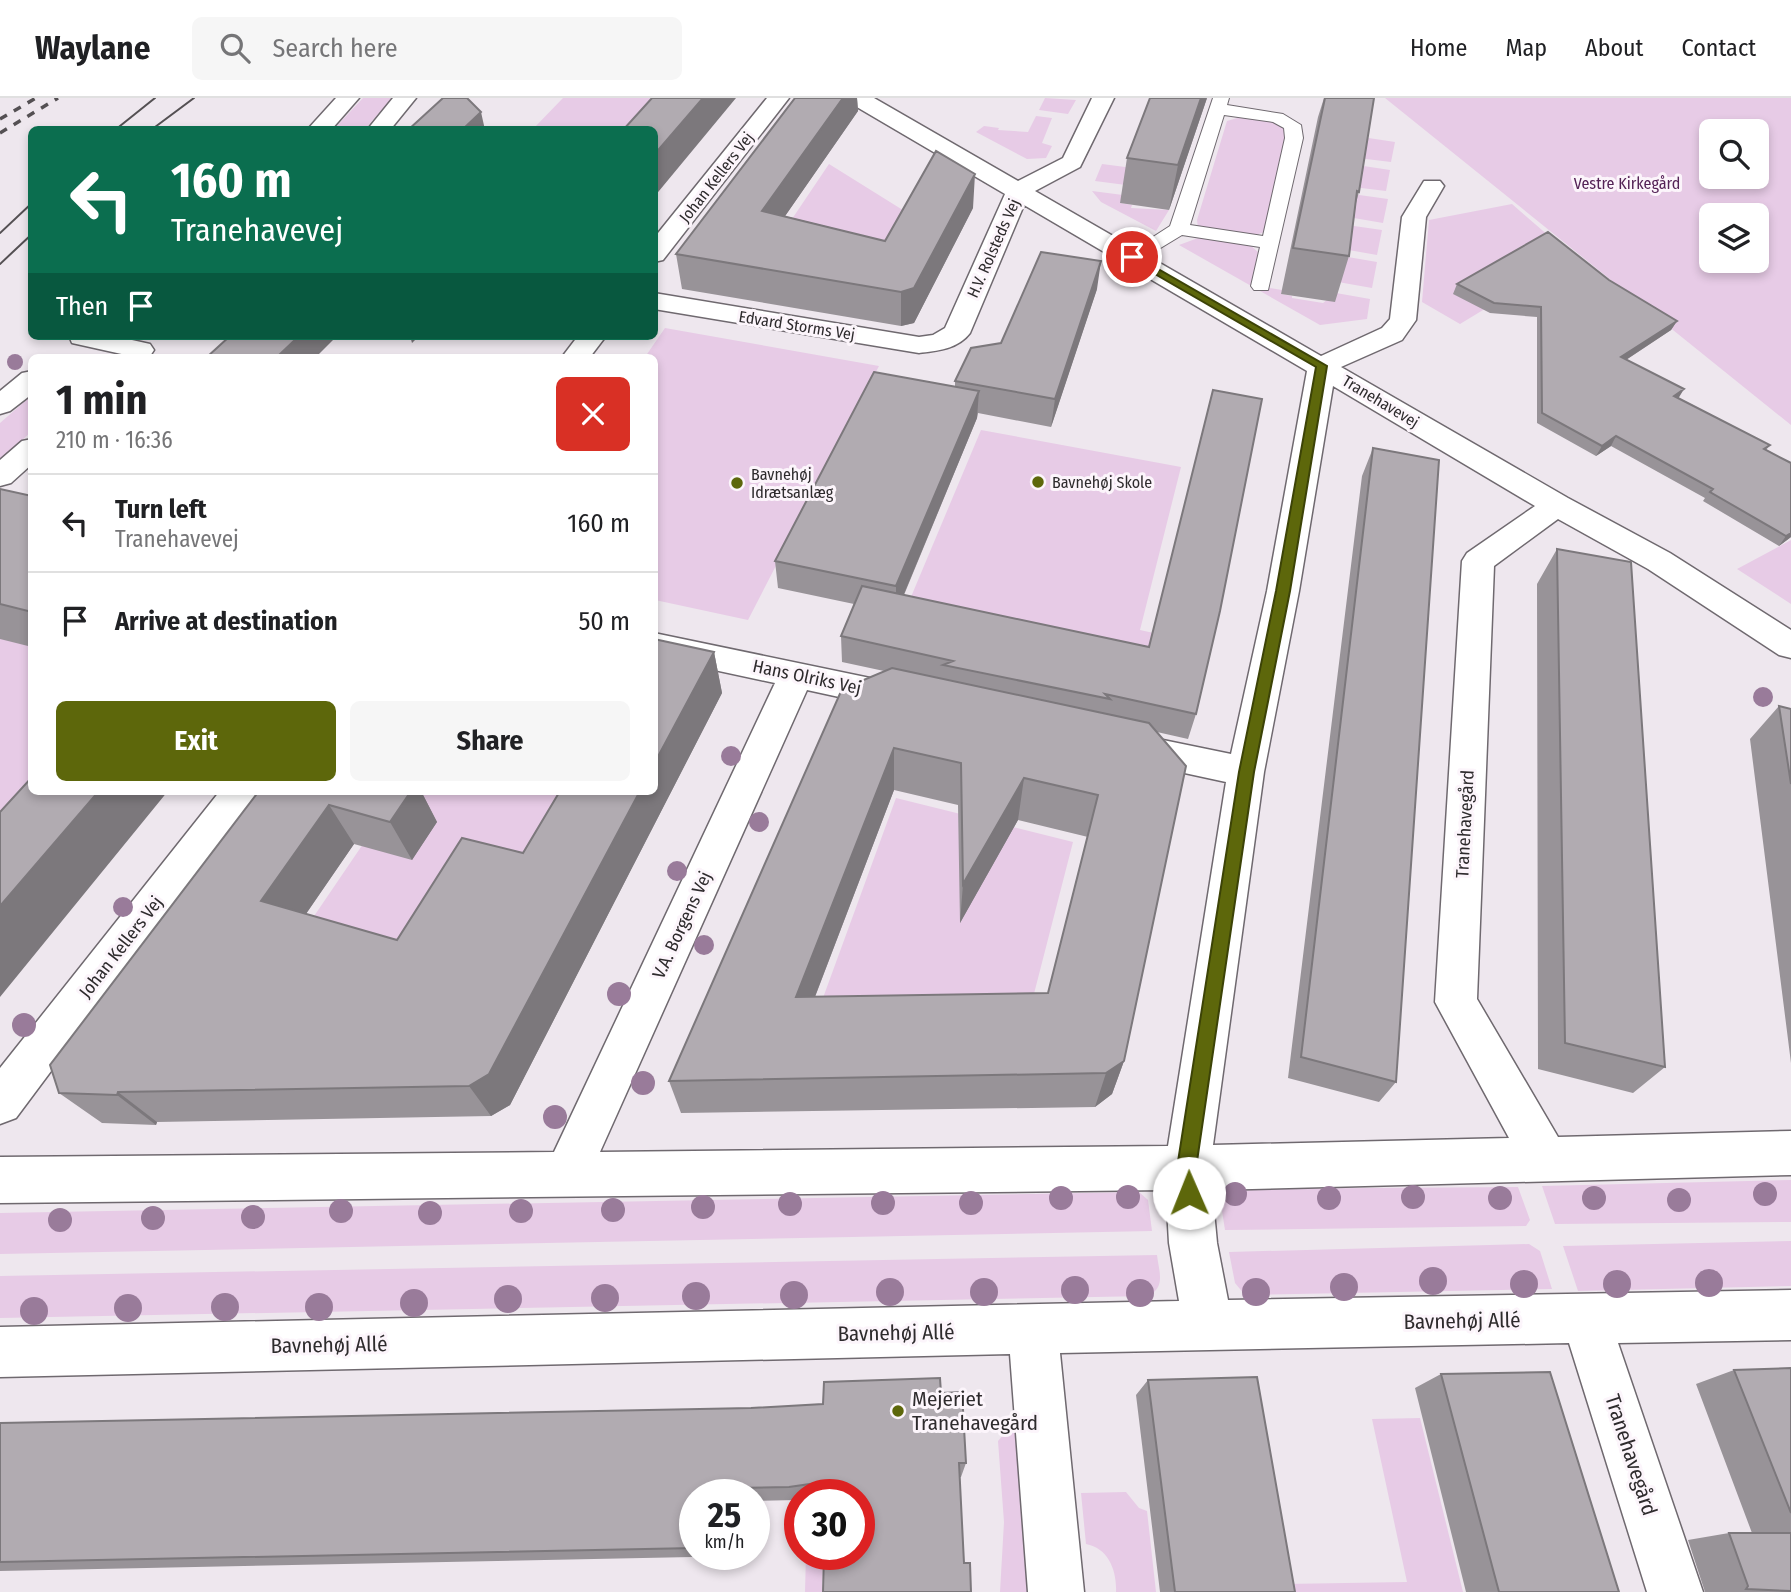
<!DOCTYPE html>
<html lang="en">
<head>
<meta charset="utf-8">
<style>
  :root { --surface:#fff; --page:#f6f6f6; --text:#202124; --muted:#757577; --line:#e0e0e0; --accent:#5d670b }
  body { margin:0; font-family:"Fira Sans Condensed",sans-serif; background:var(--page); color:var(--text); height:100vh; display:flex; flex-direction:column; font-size:26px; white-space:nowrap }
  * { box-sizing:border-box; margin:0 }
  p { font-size:23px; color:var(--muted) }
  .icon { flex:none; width:38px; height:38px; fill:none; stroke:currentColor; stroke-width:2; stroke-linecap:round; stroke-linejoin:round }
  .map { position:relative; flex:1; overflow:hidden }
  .sheet { position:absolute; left:28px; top:256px; width:630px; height:441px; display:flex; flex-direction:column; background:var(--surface); border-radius:10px; box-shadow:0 4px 10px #0003 }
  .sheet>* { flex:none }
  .guide { position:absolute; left:28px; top:28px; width:630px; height:214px; border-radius:10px; box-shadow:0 4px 10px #0003; background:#0b6e4f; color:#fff; overflow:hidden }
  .tools { position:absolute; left:1699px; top:21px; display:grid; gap:14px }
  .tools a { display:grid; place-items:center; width:70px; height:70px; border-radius:10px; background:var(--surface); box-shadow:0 4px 10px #0003; font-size:35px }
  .speed { position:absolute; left:679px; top:1381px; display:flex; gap:14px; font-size:35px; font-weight:700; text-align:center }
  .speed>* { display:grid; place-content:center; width:91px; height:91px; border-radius:50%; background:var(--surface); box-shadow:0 4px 10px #0003; line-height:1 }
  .speed small { font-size:18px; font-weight:400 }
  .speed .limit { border:10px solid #d22; background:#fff; color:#111 }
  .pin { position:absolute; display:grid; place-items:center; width:60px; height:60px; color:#fff; margin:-30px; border:4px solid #fff; border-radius:50%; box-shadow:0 2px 7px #0007 }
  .me { position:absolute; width:77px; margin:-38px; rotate:359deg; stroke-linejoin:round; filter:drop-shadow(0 0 5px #0008) }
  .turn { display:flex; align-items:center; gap:24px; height:147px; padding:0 28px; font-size:32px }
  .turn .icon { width:91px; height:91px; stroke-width:2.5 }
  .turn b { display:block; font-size:49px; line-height:60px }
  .then { display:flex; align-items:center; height:66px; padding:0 28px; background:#0003; gap:14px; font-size:26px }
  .round { display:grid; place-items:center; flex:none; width:74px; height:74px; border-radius:10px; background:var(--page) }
  .summary { display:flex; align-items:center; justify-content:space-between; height:119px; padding:0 28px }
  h1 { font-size:42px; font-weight:700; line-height:52px }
  .action { display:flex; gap:14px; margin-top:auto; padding:14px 28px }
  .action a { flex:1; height:80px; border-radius:10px; background:var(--accent); color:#fff; font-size:28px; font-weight:700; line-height:80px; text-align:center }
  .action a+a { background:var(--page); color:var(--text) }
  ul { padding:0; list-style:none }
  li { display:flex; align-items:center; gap:21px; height:98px; padding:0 28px; border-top:2px solid var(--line) }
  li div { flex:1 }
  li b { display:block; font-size:26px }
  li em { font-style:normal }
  header { display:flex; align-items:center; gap:42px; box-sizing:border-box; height:98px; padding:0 35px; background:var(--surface); border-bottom:2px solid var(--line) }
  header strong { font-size:33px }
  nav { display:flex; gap:38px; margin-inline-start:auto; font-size:24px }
  .search { width:490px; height:63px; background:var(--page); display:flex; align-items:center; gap:18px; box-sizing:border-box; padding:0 24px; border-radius:10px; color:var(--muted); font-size:26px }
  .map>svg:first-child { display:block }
  .green { fill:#e7cbe6; fill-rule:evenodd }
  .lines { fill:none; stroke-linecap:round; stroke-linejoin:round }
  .lane-casing { stroke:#6f696f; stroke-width:2 }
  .street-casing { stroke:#6f696f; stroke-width:3 }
  .secondary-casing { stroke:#6f696f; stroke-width:3 }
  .lane { fill:#fff; fill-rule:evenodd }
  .street { fill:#fff; fill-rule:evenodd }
  .secondary { fill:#fff; fill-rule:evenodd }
  .tram { stroke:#545053; stroke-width:2 }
  .rail { stroke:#545053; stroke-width:3.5; stroke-dasharray:8 8; stroke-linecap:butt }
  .tree { fill:#997b9a }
  .wall { fill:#989398; fill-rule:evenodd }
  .shaded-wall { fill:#7c787c }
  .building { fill:#b1abb1; stroke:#7c787c; stroke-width:2; fill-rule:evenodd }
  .route { fill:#5d670b; stroke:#3c4307; stroke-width:2 }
  .poi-dot { fill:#5d670b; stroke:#fcf5fb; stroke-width:2.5 }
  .labels { text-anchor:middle; stroke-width:6; stroke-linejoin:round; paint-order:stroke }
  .far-street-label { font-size:16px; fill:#2e2b2d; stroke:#fcf5fb }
  .far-park-label { font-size:16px; fill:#542256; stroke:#fcf5fb }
  .far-poi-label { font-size:16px; fill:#2e2b2d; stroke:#fcf5fb; text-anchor:start }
  .street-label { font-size:18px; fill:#2e2b2d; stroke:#fcf5fb }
  .near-street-label { font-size:21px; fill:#2e2b2d; stroke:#fcf5fb }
  .near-poi-label { font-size:21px; fill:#2e2b2d; stroke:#fcf5fb; text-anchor:start }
</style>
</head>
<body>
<header>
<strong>Waylane</strong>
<div class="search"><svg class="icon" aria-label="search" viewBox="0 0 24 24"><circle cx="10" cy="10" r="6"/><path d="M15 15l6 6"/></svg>Search here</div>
<nav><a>Home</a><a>Map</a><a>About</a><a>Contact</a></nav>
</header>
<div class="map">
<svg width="1791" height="1494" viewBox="0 0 1791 1494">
  <rect width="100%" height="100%" fill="#eee7ee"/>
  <path class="green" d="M363,0H392L365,31H334Z
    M563,0H666L637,31L532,32Z
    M1045,0L1076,2L1068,16L1039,12Z
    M1385,0H1791V327ZM1712,33H1757V79H1712ZM1712,117H1757V163H1712Z
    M1036,18L1052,20L1042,45L1052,48L1046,60L1027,61L976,34L984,28L999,30L998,32L1028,34Z
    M1244,18L1272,22L1287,32L1265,134L1252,138L1198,130L1197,122L1227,23Z
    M1362,39L1395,44L1391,64L1358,60Z
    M829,66L906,114L866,187L759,170Z
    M1102,66L1133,70L1126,87L1095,83Z
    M1357,67L1390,72L1386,93L1353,89Z
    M1092,93L1123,97L1120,105L1132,107L1131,110L1169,112L1156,133L1101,104Z
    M1352,96L1388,101L1383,125L1348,119Z
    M1512,106L1572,158L1460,226L1422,204L1429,122Z
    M1347,127L1382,132L1377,157L1343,151Z
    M1198,140L1250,147L1258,154L1251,187L1282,192L1281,196L1292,198V200L1323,205L1336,195L1370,201L1367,221L1320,227L1179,147Z
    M1342,158L1377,164L1372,190L1338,184Z
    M665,230L879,268L748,522L655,502L654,259H645Z
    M31,298V334L0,362V325Z
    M981,332L1181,369L1140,532L1194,544L1186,578L903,518Z
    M1791,442V506L1737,471Z
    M31,503L32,693L0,778V534Z
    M399,693H580L448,935L234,936Z
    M896,700L1073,744L1027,923L812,930Z
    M1791,1082V1124L1555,1126L1542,1088Z
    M1518,1089L1530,1122L1526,1128L1225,1132L1220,1100L1225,1091Z
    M1139,1094L1148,1102L1152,1133L0,1156V1115Z
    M1791,1143V1188L1578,1193L1563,1148Z
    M1529,1146L1540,1153L1552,1191L1245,1197L1235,1185L1229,1154Z
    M1157,1157C1159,1174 1166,1189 1148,1198L0,1220V1178Z
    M1420,1320L1463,1494H1285L1284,1486L1407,1484L1372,1321Z
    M1011,1328L1019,1342L1030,1494H1000L1004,1424L998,1343Z
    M1126,1394L1139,1410L1147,1413L1156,1494H1116C1117,1472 1108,1450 1086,1446L1081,1395Z
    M806,1456H823L822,1494H805Z"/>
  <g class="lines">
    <defs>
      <path id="lane" d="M1213,0H1229L1227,7L1283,16L1301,27L1303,40L1268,192H1254L1251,188L1260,149L1182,137L1139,163L1132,165L1122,159L1170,128ZM1224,17L1273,24L1284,30L1285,40L1263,138L1190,127Z"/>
      <path id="street" d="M767,0H789L663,162L654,164V140Z
        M847,0H874L1018,83L1063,60L1092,0H1114L1080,69L1035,93L1321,258L1382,230L1390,221L1402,119L1424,83H1440L1444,88L1426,119L1416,222L1402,242L1341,269L1568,400L1670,455L1791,532V560L1779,557L1648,471L1558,421L1494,468L1477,901L1558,1039L1791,1033V1077L1212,1092L1217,1145L1228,1202L1791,1192V1242L1618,1245L1703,1494H1647L1569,1245L1060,1255L1084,1494H1028L1010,1256L0,1279V1229L1179,1203L1169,1145L1166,1092L0,1105V1059L554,1054L775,585L654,559V535L899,586L911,590L917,599L911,608L899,612L807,592L600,1054L1168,1048L1226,684L1129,663L1116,659L1111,649L1116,639L1129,635L1231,656L1267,493L1307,273L1024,107L970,235C958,251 937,253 919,255L654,211V195L919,239L933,237L945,230L1005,96L850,5ZM1333,288L1535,408L1467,455L1462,463L1435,904L1509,1040L1213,1047L1264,674L1299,493Z
        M578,238H606L590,259H562Z
        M220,693H260L16,1020L0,1026V970Z"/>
      <path id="secondary" d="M336,0H359L331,32H307Z
        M393,0H416L390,32H367Z
        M69,238H114L150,246L154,252L150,258L135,259L72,245Z
        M32,273V296L10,313L0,316V293L22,275Z
        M32,341V366L11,385L0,388V362L22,343Z"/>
    </defs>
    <use href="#lane" class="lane-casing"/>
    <use href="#street" class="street-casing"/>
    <use href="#secondary" class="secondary-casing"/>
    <use href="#lane" class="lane"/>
    <use href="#street" class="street"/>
    <use href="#secondary" class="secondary"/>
    <path class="tram" d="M115,32L155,0
      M151,32L194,0
      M0,135L32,105
      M0,166L32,136"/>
    <path class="rail" d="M0,21L36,0
      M0,35L58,0"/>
  </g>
  <g class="tree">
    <circle cx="15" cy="264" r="8"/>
    <circle cx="1763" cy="599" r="10"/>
    <circle cx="731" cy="658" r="10"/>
    <circle cx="759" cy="724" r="10"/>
    <circle cx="677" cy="773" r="10"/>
    <circle cx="123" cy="809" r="10"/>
    <circle cx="704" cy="847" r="10"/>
    <circle cx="619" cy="896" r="12"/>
    <circle cx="24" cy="927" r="12"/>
    <circle cx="643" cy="985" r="12"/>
    <circle cx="555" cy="1019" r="12"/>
    <circle cx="1235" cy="1096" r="12"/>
    <circle cx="1765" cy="1096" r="12"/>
    <circle cx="1128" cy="1099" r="12"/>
    <circle cx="1413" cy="1099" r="12"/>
    <circle cx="1061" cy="1100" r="12"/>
    <circle cx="1329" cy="1100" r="12"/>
    <circle cx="1500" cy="1100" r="12"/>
    <circle cx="1594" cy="1100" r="12"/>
    <circle cx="1679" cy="1102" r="12"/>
    <circle cx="883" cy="1105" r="12"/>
    <circle cx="971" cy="1105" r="12"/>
    <circle cx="790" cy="1106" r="12"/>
    <circle cx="703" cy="1109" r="12"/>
    <circle cx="613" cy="1112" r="12"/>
    <circle cx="341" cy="1113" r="12"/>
    <circle cx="521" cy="1113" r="12"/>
    <circle cx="430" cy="1115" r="12"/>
    <circle cx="253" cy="1119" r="12"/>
    <circle cx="153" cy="1120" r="12"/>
    <circle cx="60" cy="1122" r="12"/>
    <circle cx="1433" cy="1183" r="14"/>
    <circle cx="1709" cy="1185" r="14"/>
    <circle cx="1524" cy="1186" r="14"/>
    <circle cx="1617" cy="1186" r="14"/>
    <circle cx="1344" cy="1189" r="14"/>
    <circle cx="1075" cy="1192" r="14"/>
    <circle cx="890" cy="1194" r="14"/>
    <circle cx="984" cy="1194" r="14"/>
    <circle cx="1256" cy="1194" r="14"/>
    <circle cx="1140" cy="1195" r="14"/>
    <circle cx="794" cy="1197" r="14"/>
    <circle cx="696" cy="1198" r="14"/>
    <circle cx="605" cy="1200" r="14"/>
    <circle cx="508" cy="1201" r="14"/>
    <circle cx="414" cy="1205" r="14"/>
    <circle cx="225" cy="1209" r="14"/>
    <circle cx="319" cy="1209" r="14"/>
    <circle cx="128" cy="1210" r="14"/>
    <circle cx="34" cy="1213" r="14"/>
  </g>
  <path class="wall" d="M795,0H857L858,13L785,118L885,143L973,110L914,225L901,228L682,191L676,156Z
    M1207,0L1169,112L1120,105L1127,60Z
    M1324,0H1374L1359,94L1356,105L1349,158L1335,204L1281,196L1318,19Z
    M1609,182L1677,223L1671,232L1626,262L1679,300L1770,347L1766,352L1791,365V439L1779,448L1703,403L1705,400L1611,348L1596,358L1537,325V219L1490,215L1453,196L1457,186Z
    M1097,191L1051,329L978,315L977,320L904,497L1196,616L1188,641L1157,634L1124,963L1112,996L1095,1009L681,1015L669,983L884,573L842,564L841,538L854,506L778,490L775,463L955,288V283L1001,245ZM894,692L958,707L960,825L1018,722L1088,739L1048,895L815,899Z
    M1373,350L1396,984L1379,1004L1288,980L1362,378Z
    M0,391L32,398V549L0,541Z
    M1557,451L1665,969L1633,995L1538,971L1537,486Z
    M714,554L722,595L510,1007L491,1018L157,1024L156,1027L102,1025L59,995L259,693H421L437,724L412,762L354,746L306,816L397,842L523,755Z
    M1779,608L1791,611V965L1750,641Z
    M1791,1270V1494H1705L1688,1442L1729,1435H1752L1696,1286L1734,1272Z
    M1441,1276L1619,1494H1466L1415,1290Z
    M1148,1282L1295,1494H1160L1136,1297Z
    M941,1295L966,1365L961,1379H959L964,1465L971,1494L859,1396H800V1402H796L754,1403V1396H695V1456H741V1458L0,1473V1325L751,1310L823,1306Z"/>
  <path class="shaded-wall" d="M703,0H736L654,99V57Z
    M843,0H857L858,13L765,147L762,113Z
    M1201,0H1207L1169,112L1178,67Z
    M481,14L485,32H462Z
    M975,76L973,110L914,225L901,228V194Z
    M1101,163L1097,191L1051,329L1055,301Z
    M1677,223L1671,232L1615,269L1621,259Z
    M299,238H337L316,259H277Z
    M410,238H419L412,245Z
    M1684,291L1678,301L1674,298Z
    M979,293L977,320L896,515V488Z
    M1616,338L1611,348L1596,358L1602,348Z
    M1791,435V439L1779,448L1786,438Z
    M714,554L722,595L510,1007L491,1018L469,988L640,693H654V666Z
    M894,650V692L801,935L796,899Z
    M1024,680L1018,722L960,825L963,786Z
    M99,693H168L0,899V808Z
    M411,693H421L437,724L412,762L390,724Z
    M329,707L354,746L290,839L261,803Z
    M1124,963L1112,996L1095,1009L1106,975Z
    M118,994L157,1024L156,1027L117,997Z"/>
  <path class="building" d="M443,0H467L481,14L462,32H408Z
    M652,0H703L654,57V32H623Z
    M795,0H843L762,113L885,143L936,53L975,76L914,190L901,194L676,156Z
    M1150,0H1201L1178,67L1127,60Z
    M1325,0H1374L1359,94L1357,93L1349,158L1293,150Z
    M1548,134L1609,182L1677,223L1621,259L1684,291L1674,298L1770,347L1764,351L1791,365V435L1786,438L1710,394L1713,391L1616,338L1602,348L1542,315L1541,209L1494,205L1457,186Z
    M1041,154L1101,163L1055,301L955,283L971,250L1001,245Z
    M230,238H299L277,259H207Z
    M874,274L979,293L896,488L775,463Z
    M1213,292L1262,301L1220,513L1196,616L1105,596L1110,601L943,567L953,563L841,538L862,488L1149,549Z
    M1373,350L1439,362L1396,984L1301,959Z
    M0,391L32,398V514L0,506Z
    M1557,451L1631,464L1665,969L1565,945Z
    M654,541L714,554L654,666Z
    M892,570L1149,625L1186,668L1124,963L1106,975L669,983L842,591ZM894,650L961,665L963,786L1024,680L1098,697L1048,895L796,899Z
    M1779,608L1791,611V686Z
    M32,679V693H99L0,808V714Z
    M259,693H411L390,724L329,707L261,803L397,842L462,740L523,755L560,693H640L489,976L469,988L118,994L117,997L59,995L50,967Z
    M1791,1270V1415L1734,1272Z
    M1550,1274L1619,1494H1499L1441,1276Z
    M1257,1279L1295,1494H1175L1148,1282Z
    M940,1280L941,1295L962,1294L966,1365H959L964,1465H970L971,1494H823L824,1456H859V1396H824V1384L789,1389L733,1390V1396H695V1450L0,1464V1325L751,1310L823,1306L824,1284Z
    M1729,1435H1791V1493L1746,1491L1748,1488Z"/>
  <path class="route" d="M1132,156L1327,268L1290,493L1254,674L1196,1070L1198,1095L1196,1101L1189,1104L1182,1101L1177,1070L1239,674L1276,493L1316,269L1129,161L1127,159Z"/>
  <g class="poi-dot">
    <circle cx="1038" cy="384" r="7"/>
    <circle cx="737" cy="385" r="7"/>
    <circle cx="898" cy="1313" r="7"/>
  </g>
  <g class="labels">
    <g class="far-street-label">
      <text transform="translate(716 79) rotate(-52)" y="6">Johan Kellers Vej</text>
      <text transform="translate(993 150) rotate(-66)" y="6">H.V. Rolsteds Vej</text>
      <text transform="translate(797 227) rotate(9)" y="6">Edvard Storms Vej</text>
      <text transform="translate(1381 303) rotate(31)" y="6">Tranehavevej</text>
    </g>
    <g class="far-park-label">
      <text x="1627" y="91">Vestre Kirkegård</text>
    </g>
    <g class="far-poi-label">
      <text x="751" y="382">Bavnehøj<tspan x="751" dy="18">Idrætsanlæg</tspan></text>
      <text x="1052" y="390">Bavnehøj Skole</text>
    </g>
    <g class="street-label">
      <text transform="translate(807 579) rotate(12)" y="6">Hans Olriks Vej</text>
      <text transform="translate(1465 726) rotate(-87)" y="6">Tranehavegård</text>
      <text transform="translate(682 827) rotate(-65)" y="6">V.A. Borgens Vej</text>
      <text transform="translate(121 849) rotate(-52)" y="6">Johan Kellers Vej</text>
    </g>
    <g class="near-street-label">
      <text transform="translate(1462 1223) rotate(-1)" y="7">Bavnehøj Allé</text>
      <text transform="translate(896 1235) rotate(-1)" y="7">Bavnehøj Allé</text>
      <text transform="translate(329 1247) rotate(-1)" y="7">Bavnehøj Allé</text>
      <text transform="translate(1631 1357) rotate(72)" y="7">Tranehavegård</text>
    </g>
    <g class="near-poi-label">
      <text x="912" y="1308">Mejeriet<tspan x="912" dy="24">Tranehavegård</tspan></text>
    </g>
  </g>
</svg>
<div class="tools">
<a><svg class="icon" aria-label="search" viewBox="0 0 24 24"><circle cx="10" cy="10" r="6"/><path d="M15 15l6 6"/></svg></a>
<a><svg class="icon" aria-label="layers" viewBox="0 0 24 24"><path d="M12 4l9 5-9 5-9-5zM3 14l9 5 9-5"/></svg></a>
</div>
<div class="speed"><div>25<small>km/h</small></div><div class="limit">30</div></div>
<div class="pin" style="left:1132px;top:159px;background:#d93025"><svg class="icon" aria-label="arrive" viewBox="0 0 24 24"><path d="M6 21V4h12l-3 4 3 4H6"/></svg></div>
<svg class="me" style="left:1189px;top:1095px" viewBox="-20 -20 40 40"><circle r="19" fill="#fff"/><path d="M0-13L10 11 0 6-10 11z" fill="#5d670b"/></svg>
<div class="guide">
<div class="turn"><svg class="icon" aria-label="left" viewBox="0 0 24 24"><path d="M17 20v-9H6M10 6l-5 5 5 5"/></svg><div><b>160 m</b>Tranehavevej</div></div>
<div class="then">Then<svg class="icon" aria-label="arrive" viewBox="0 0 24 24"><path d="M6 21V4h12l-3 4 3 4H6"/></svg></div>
</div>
<section class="sheet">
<div class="summary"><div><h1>1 min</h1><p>210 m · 16:36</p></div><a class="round" style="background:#d93025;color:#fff"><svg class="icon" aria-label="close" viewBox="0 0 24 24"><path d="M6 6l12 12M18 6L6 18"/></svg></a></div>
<ul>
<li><svg class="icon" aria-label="left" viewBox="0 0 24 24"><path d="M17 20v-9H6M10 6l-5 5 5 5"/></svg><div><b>Turn left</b><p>Tranehavevej</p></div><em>160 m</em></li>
<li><svg class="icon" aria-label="arrive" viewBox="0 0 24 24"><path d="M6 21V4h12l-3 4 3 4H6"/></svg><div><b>Arrive at destination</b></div><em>50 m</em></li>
</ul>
<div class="action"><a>Exit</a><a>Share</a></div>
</section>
</div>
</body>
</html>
